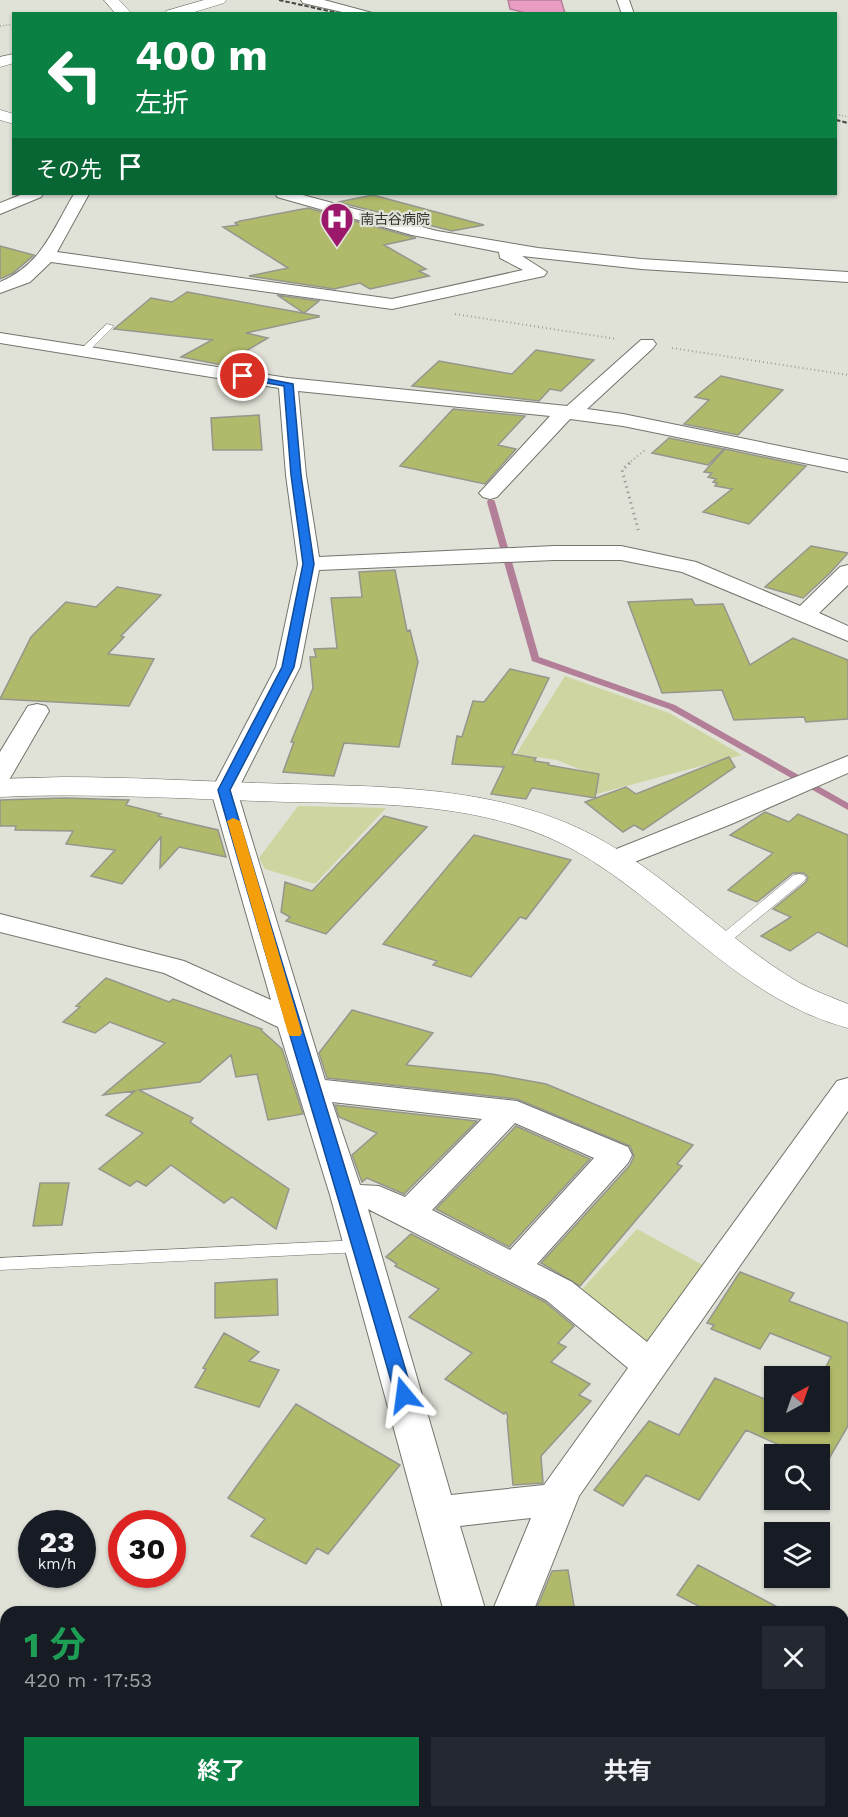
<!DOCTYPE html>
<html lang="ja">
<head>
<meta charset="utf-8">
<style>
  :root { --surface:#171b24; --page:#242831; --text:#f1f3f6; --muted:#9ea1a6; --accent:#0b8043 }
  body { margin:0; font-family:"Work Sans","Noto Sans JP",sans-serif; background:var(--page); color:var(--text); height:100vh; display:flex; flex-direction:column; font-size:22px; white-space:nowrap }
  * { box-sizing:border-box; margin:0 }
  p { font-size:20px; color:var(--muted) }
  .icon { flex:none; width:33px; height:33px; fill:none; stroke:currentColor; stroke-width:2; stroke-linecap:round; stroke-linejoin:round }
  .map { position:relative; flex:1; overflow:hidden }
  .details { position:absolute; left:0px; top:1606px; width:849px; height:212px; display:flex; flex-direction:column; background:var(--surface); border-radius:18px 18px 0 0; box-shadow:0 2px 4px #0004 }
  .details>* { flex:none }
  .top-card { position:absolute; left:12px; top:12px; width:825px; height:183px; border-radius:0px; box-shadow:0 2px 4px #0004; background:#0b8043; color:#fff; overflow:hidden }
  .needle { width:39px; rotate:40deg }
  .buttons { position:absolute; left:764px; top:1366px; display:grid; gap:12px }
  .buttons a { display:grid; place-items:center; width:66px; height:66px; border-radius:0px; background:var(--surface); box-shadow:0 2px 4px #0004; font-size:30px }
  .speed { position:absolute; left:18px; top:1510px; display:flex; gap:12px; font-size:30px; font-weight:700; text-align:center }
  .speed>* { display:grid; place-content:center; width:78px; height:78px; border-radius:50%; background:var(--surface); box-shadow:0 2px 4px #0004; line-height:1 }
  .speed small { font-size:15px; font-weight:400 }
  .speed .limit { border:9px solid #d22; background:#fff; color:#111 }
  .pin { position:absolute; display:grid; place-items:center; width:51px; height:51px; color:#fff; margin:-26px; border:3px solid #fff; border-radius:50%; box-shadow:0 2px 6px #0007 }
  .me { position:absolute; width:66px; margin:-33px; rotate:344deg; stroke-linejoin:round; filter:drop-shadow(0 0 4px #0008) }
  .turn { display:flex; align-items:center; gap:21px; height:126px; padding:0 24px; font-size:27px }
  .turn .icon { width:78px; height:78px; stroke-width:2.5 }
  .turn b { display:block; font-size:42px; line-height:51px }
  .then { display:flex; align-items:center; height:57px; padding:0 24px; background:#0003; gap:12px; font-size:22px }
  .round { display:grid; place-items:center; flex:none; width:63px; height:63px; border-radius:0px; background:var(--page) }
  .summary { display:flex; align-items:center; justify-content:space-between; height:102px; padding:0 24px }
  h1 { font-size:36px; font-weight:700; line-height:45px; color:#1e9e55 }
  .primary-button { display:flex; gap:12px; margin-top:auto; padding:12px 24px }
  .primary-button a { flex:1; height:69px; border-radius:0px; background:var(--accent); color:#fff; font-size:24px; font-weight:700; line-height:69px; text-align:center }
  .primary-button a+a { background:var(--page); color:var(--text) }
  .map>svg:first-child { display:block }
  .green { fill:#ced5a0 }
  .water { fill:#ea9dc3; stroke:#b37e97; stroke-width:1.5 }
  .lines { fill:none; stroke-linecap:round; stroke-linejoin:round }
  .stream { fill:#b37e97; fill-rule:evenodd }
  .building { fill:#b1b96a; stroke:#95968d; stroke-width:1.5 }
  .service-casing { stroke:#73756c; stroke-width:1 }
  .minor-casing { stroke:#73756c; stroke-width:2 }
  .tertiary-casing { stroke:#73756c; stroke-width:1 }
  .path-far3 { stroke:#9fa099; stroke-width:1.5; stroke-dasharray:1 2; stroke-linecap:butt }
  .path-far2 { stroke:#9fa099; stroke-width:2; stroke-dasharray:1 3; stroke-linecap:butt }
  .path-far1 { stroke:#9fa099; stroke-width:3; stroke-dasharray:1.5 4; stroke-linecap:butt }
  .path { stroke:#9fa099; stroke-width:5; stroke-dasharray:2 6; stroke-linecap:butt }
  .service { fill:#fff; fill-rule:evenodd }
  .minor { fill:#fff; fill-rule:evenodd }
  .tertiary { fill:#fff; fill-rule:evenodd }
  .rail { stroke:#464843; stroke-width:2; stroke-dasharray:4.5 2; stroke-linecap:butt }
  .route { fill:#1a73e8; stroke:#114b97; stroke-width:1.5 }
  .slow { fill:#f59e0b }
  .labels { text-anchor:middle; stroke-width:4.5; stroke-linejoin:round; paint-order:stroke }
  .far-poi-label { font-size:14px; fill:#333430; stroke:#e0e2d8; text-anchor:start }
</style>
</head>
<body>
<div class="map">
<svg width="848" height="1817" viewBox="0 0 848 1817">
  <rect width="100%" height="100%" fill="#e0e2d8"/>
  <path class="green" d="M565,676L669,713L742,755L593,795L591,774L557,760L516,754Z
    M298,806L386,808L315,884L265,869L259,858Z
    M637,1229L710,1269L646,1349L575,1297Z"/>
  <path class="water" d="M508,0H561L565,13H526L510,9Z"/>
  <g class="lines">
    <path class="stream" d="M19,194H26L0,207V203Z
      M488,500H494L495,502L539,657L675,705L848,803V810L669,709L532,661L487,502Z"/>
  </g>
  <path class="building" d="M373,195L484,225L452,231L338,202Z
    M308,208L416,238L384,245L426,269L419,271L429,276L370,289L360,283L334,289L249,276L288,268L223,227L238,225L235,223L240,221Z
    M0,246L34,255L13,273L0,279Z
    M187,292L319,316V317L246,333L268,338L222,365L181,357L212,340L114,329L151,298L172,302Z
    M277,295L319,301L304,313Z
    M536,350L594,360L561,391L550,389L539,401L412,386L439,361L512,374Z
    M721,376L783,390L738,435L684,424L709,400L695,397Z
    M453,409L525,416L498,445L516,449L485,484L400,466Z
    M259,415L262,450H213L211,418Z
    M669,438L724,449L708,465L652,453Z
    M725,449L806,466L749,524L703,512L732,489L715,486L717,483L713,482L716,479L708,477L712,473L704,472Z
    M811,546L848,553L830,573L803,598L765,587Z
    M395,570L407,631L410,630L418,662L399,747L344,743L334,776L283,772L294,742H291L313,688L310,657H316L314,649L337,648L331,598L362,597L359,572Z
    M117,587L161,595L121,636L124,637L108,654L154,659L129,706L0,699L31,637L66,602L96,607Z
    M692,599L695,605L723,604L750,665L793,638L848,660V719L806,722L804,717L734,720L722,690L662,693L628,602Z
    M510,669L549,678L512,754L536,758L534,761L549,763L548,765L599,774L595,798L532,788L526,799L491,794L504,767L452,764L457,736L462,737L473,701L484,702Z
    M729,757L735,767L643,830L634,825L623,832L585,802L626,787L636,794Z
    M64,798L129,800L126,805L161,814L158,816L218,830L226,857L179,847L160,868L161,837L122,884L91,876L115,850L66,844L73,831L15,830L16,826H0V800Z
    M765,812L789,822L798,814L848,835V947L818,932L790,951L761,936L791,917L773,909L806,882L808,877L804,873H793L757,902L728,890L773,853L730,835Z
    M384,816L427,827L326,934L286,921L290,917L281,912L285,882L312,891Z
    M474,835L571,860L526,919L520,917L471,977L433,965L437,961L383,944Z
    M106,978L169,1002L173,999L262,1029L261,1030L282,1049L303,1114L268,1120L257,1074L236,1077L231,1055L200,1082L139,1090L193,1118L190,1122L289,1189L276,1229L232,1197L224,1203L171,1165L146,1186L137,1181L130,1186L99,1169L143,1133L106,1115L135,1091L103,1095L165,1043L110,1022L95,1033L63,1022L80,1007L76,1006Z
    M352,1010L433,1033L406,1065L492,1074L546,1084L693,1145L677,1164L682,1166L580,1286L541,1263L630,1165L634,1156L630,1146L517,1099L327,1078L319,1053Z
    M335,1105L477,1121L404,1194L367,1178L362,1182L352,1155L377,1133L339,1117Z
    M516,1126L590,1159L509,1247L436,1209Z
    M40,1183H69L62,1225L33,1226Z
    M411,1234L545,1302L574,1326L558,1343L566,1347L551,1362L590,1384L579,1395L591,1401L541,1456L543,1483L513,1485L507,1419L508,1417L506,1412L504,1414L445,1379L472,1353L409,1317L439,1289L395,1266L397,1264L386,1257Z
    M740,1272L794,1293L789,1301L848,1323V1426L819,1476V1455H801L746,1430L699,1500L646,1475L623,1506L594,1490L649,1421L679,1435L715,1378L774,1403V1422L819,1423V1380L831,1357L770,1333L760,1349L711,1329L714,1325L707,1323Z
    M277,1279L278,1315L215,1318V1283Z
    M224,1333L259,1352L249,1361L279,1370L259,1407L195,1387L206,1369L203,1368Z
    M296,1404L400,1465L328,1554L317,1548L306,1564L251,1536L265,1519L228,1498Z
    M698,1565L787,1612H710L677,1595Z
    M568,1570L575,1612H535L552,1571Z"/>
  <g class="lines">
    <defs>
      <path id="service" d="M107,324L114,326L87,353H81V349Z
        M799,874L804,875L806,878L804,881L726,945H716L714,942L716,939L794,875Z
        M360,1240L366,1242L368,1246L366,1250L360,1252L0,1270V1258Z"/>
      <path id="minor" d="M301,0H324L376,14H351L303,3Z
        M617,0H629L634,14H622Z
        M23,194H43L41,197L0,214V203Z
        M74,194H89L57,252L392,299L523,270L500,258L499,252L412,235L277,197L276,194H299L437,231L538,248L641,259L848,272V282L641,269L522,256L547,272L544,276L392,309L51,262L30,282L0,293V282C42,264 52,231 74,194Z
        M0,333L288,378L567,406L641,340H653L656,344L653,348L587,409L623,414L848,460V472L623,426L570,419L497,497L490,499L483,497L479,493L483,489L550,416L298,391L306,475L319,557L554,546H621L696,562L800,606L840,567L848,565V585L819,613L848,626V641L682,572L621,560H554L319,570L300,667L237,791L325,1080L517,1101L628,1147L632,1155L628,1163L537,1264L572,1282L647,1342L837,1081L848,1078V1111L579,1496L533,1612H492L531,1518L460,1526L486,1612H444L330,1195L278,1027L164,973L0,932V914L184,961L271,1000L211,791L276,667L298,564L286,475L279,388L0,343ZM332,1102L482,1119L405,1197L379,1186L360,1185ZM515,1123L594,1158L510,1250L432,1210ZM368,1209L546,1300L628,1368L544,1485L451,1495Z
        M37,704L46,706L49,711L9,780L0,782V752L28,706Z
        M848,756V773L729,825L624,866L614,868L604,866L600,860L604,854Z
        M478,1812H522V1817H478Z"/>
      <path id="tertiary" d="M104,0H119L132,14H116Z
        M204,0H226L224,3L188,14H164L166,11Z
        M14,54V63L0,67V57Z
        M0,110L14,114V124L0,120Z
        M64,777C129,777 194,781 259,783C371,787 494,782 596,837C669,876 726,939 798,982C814,991 831,997 848,1004V1028C740,1000 669,903 574,850C478,797 362,805 256,801C170,798 86,793 0,797V779Z"/>
    </defs>
    <use href="#service" class="service-casing"/>
    <use href="#minor" class="minor-casing"/>
    <use href="#tertiary" class="tertiary-casing"/>
    <path class="path-far3" d="M0,26L14,24
      M836,114L848,117"/>
    <path class="path-far2" d="M455,314L617,339
      M672,348L848,375
      M628,464L646,449"/>
    <path class="path-far1" d="M630,463L622,470L639,533"/>
    <path class="path" d="M843,1788L848,1787"/>
    <use href="#service" class="service"/>
    <use href="#minor" class="minor"/>
    <use href="#tertiary" class="tertiary"/>
    <path class="rail" d="M279,0L342,14
      M836,120L848,123"/>
  </g>
  <path class="route" d="M243,374L293,384L301,475L314,564L294,667L230,790C290,992 354,1193 413,1395L410,1400L404,1402L397,1400L395,1395C338,1193 276,992 218,790L282,667L303,564L291,475L284,386L239,378V375Z"/>
  <path class="slow" d="M233,818L240,821L302,1033L300,1036H290L288,1033L227,821Z"/>
  <defs>
    <symbol id="hospital-pin" viewBox="-11 -11 22 30"><path d="M0 17L-7.5 6A9.5 9.5 0 1 1 7.5 6Z" fill="#9c186a" stroke="#e0e2d8"/><path d="M-5-5h3v3.5h4V-5h3V5h-3V1.5h-4V5h-3Z" fill="#fff"/></symbol>
  </defs>
  <g fill-rule="evenodd">
    <use href="#hospital-pin" x="318" y="200" width="38" height="52"/>
  </g>
  <g class="labels">
    <g class="far-poi-label">
      <text x="360" y="224">南古谷病院</text>
    </g>
  </g>
</svg>
<div class="buttons">
<a><svg class="needle" viewBox="-14 -14 28 28"><path d="M0-13l5 13h-10z" fill="#e53935"/><path d="M0 13l5-13h-10z" fill="#9ea1a6"/></svg></a>
<a><svg class="icon" aria-label="search" viewBox="0 0 24 24"><circle cx="10" cy="10" r="6"/><path d="M15 15l6 6"/></svg></a>
<a><svg class="icon" aria-label="layers" viewBox="0 0 24 24"><path d="M12 4l9 5-9 5-9-5zM3 14l9 5 9-5"/></svg></a>
</div>
<div class="speed"><div>23<small>km/h</small></div><div class="limit">30</div></div>
<div class="pin" style="left:243px;top:376px;background:#d93025"><svg class="icon" aria-label="arrive" viewBox="0 0 24 24"><path d="M6 21V4h12l-3 4 3 4H6"/></svg></div>
<svg class="me" style="left:404px;top:1395px" viewBox="-20 -20 40 40"><path d="M0-17L14 15 0 8-14 15z" fill="#1a73e8" stroke="#fff" stroke-width="4"/></svg>
<div class="top-card">
<div class="turn"><svg class="icon" aria-label="left" viewBox="0 0 24 24"><path d="M17 20v-9H6M10 6l-5 5 5 5"/></svg><div><b>400 m</b>左折</div></div>
<div class="then">その先<svg class="icon" aria-label="arrive" viewBox="0 0 24 24"><path d="M6 21V4h12l-3 4 3 4H6"/></svg></div>
</div>
<section class="details">
<div class="summary"><div><h1>1 分</h1><p>420 m · 17:53</p></div><a class="round"><svg class="icon" aria-label="close" viewBox="0 0 24 24"><path d="M6 6l12 12M18 6L6 18"/></svg></a></div>
<div class="primary-button"><a>終了</a><a>共有</a></div>
</section>
</div>
</body>
</html>
